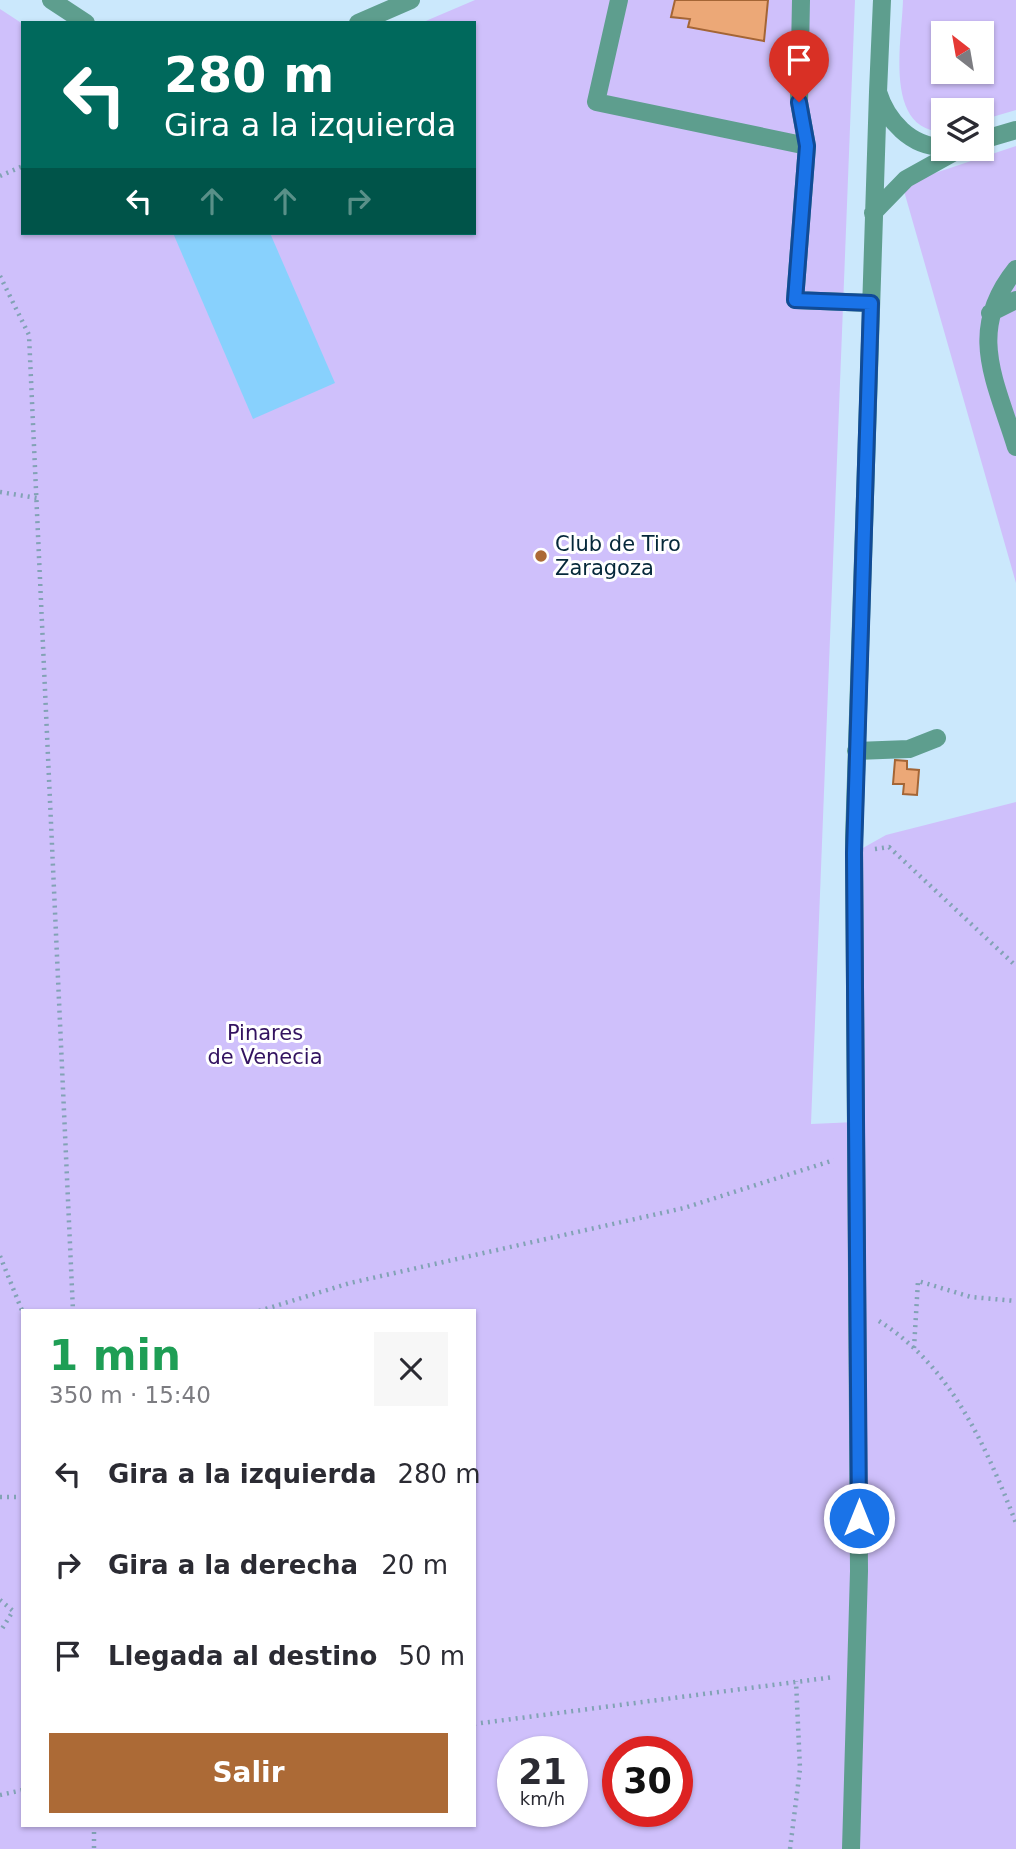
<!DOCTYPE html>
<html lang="es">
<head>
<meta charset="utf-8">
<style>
  :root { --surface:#fff; --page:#f7f7f7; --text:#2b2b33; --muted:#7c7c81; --accent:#ac6a36 }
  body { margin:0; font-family:"DejaVu Sans",sans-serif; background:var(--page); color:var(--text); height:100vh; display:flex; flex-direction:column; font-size:26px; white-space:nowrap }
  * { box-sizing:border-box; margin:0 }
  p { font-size:23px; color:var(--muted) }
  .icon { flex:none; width:38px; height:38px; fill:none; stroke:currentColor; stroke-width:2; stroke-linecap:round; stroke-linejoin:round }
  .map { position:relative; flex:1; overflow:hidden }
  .side { position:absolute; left:21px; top:1309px; width:455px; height:518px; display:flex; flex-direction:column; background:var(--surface); border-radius:0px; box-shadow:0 2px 5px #0004 }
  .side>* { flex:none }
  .top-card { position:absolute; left:21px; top:21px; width:455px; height:214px; border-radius:0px; box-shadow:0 2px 5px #0004; background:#00695c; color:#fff; overflow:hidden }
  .needle { width:46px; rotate:329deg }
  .buttons { position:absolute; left:931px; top:21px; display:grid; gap:14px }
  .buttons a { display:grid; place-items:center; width:63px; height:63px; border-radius:0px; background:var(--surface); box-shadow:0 2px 5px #0004; font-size:35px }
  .speed { position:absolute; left:497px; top:1736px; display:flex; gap:14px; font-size:35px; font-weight:700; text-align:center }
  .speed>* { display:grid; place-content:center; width:91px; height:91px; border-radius:50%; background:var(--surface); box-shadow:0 2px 5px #0004; line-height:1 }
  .speed small { font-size:18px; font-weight:400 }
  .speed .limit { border:10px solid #d22; background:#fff; color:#111 }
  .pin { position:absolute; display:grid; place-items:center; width:60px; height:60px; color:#fff; margin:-72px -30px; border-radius:50% 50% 50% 0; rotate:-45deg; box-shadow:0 0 7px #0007 }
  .pin .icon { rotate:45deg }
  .me { position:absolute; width:77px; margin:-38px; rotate:0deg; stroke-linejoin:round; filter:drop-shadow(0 0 5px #0008) }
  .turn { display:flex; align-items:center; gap:24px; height:147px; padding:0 28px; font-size:32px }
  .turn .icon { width:91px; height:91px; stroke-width:2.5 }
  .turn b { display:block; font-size:49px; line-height:60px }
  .lanes { display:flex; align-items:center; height:66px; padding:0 28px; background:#0003; justify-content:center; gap:35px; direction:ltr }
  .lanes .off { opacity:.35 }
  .round { display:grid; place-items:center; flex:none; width:74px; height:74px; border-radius:0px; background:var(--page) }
  .summary { display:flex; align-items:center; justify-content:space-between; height:119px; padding:0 28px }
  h1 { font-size:42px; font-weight:800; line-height:52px; color:#1e9e55 }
  .primary-button { display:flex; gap:14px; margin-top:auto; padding:14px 28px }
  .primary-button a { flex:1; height:80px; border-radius:0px; background:var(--accent); color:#fff; font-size:28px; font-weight:800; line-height:80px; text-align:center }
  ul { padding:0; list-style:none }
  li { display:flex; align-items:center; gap:21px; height:91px; padding:0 28px }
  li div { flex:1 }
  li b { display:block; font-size:26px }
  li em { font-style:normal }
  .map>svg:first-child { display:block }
  .green { fill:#cfc0fb; fill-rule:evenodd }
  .water { fill:#88d1fd }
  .building { fill:#eca877; stroke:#a46535; stroke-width:2 }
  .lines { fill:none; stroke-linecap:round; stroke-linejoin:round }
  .path { stroke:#82a2b5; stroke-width:4.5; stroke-dasharray:2 5; stroke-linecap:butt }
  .minor { stroke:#5e9e8e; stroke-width:18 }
  .route-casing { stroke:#114b97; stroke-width:18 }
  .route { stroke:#1a73e8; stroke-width:12 }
  .poi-dot { fill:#ac6a36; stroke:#fff; stroke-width:2.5 }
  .labels { text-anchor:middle; stroke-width:6; stroke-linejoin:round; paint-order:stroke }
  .poi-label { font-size:21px; fill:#05283a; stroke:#fff; text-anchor:start }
  .park-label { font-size:21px; fill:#331360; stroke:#fff }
</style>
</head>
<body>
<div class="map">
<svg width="1016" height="1849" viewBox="0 0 1016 1849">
  <rect width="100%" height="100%" fill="#cbe8fc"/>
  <path class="green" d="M475,0H855L811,1124L856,1122L854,853L886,835L1016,802V1849H0V9L23,24V233H474V23H421ZM23,1311H474V1825H23ZM513,1752H572V1811H513ZM618,1752H677V1811H618Z
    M903,0H1016V110L982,120V110H943V132C883,130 902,41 903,0ZM943,33H982V72H943Z
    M1016,146V583L902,184Z"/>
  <path class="water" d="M173,233H270L335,383L253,419Z"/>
  <path class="building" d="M675,0H768L764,41L688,27L690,19L671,17Z
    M895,760L907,761V769L919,770L917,795L903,794L904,784H893Z"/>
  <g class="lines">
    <path class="path" d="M0,176L23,166
      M0,276L29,335L73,1311
      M0,492L37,498
      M875,849L889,847L1016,966
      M0,1256L23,1313
      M259,1311L350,1283L684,1208L834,1160
      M879,1321C952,1367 986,1447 1016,1523
      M914,1348L918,1281L971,1297L1016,1301
      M0,1497H23
      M0,1600L13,1611L0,1632
      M474,1724L834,1677
      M0,1795L23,1790
      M94,1825V1849
      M790,1849L800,1769L796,1681"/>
    <path class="minor" d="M51,0L86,23
      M619,0L596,102L807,146
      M801,0L799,102L807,146L795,300L871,303
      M882,0L878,92C887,121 911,147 943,147
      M358,23L411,0
      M982,140L1016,130
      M873,213L906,179L960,149
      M1016,269C966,331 995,379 1016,447
      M990,313L1016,300
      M856,751L909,749L937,738
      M851,1849L859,1571L854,839L878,92"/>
  </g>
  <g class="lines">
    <defs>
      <path id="route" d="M799,102L807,146L795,300L871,303L854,853L859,1518"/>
    </defs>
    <use href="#route" class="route-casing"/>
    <use href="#route" class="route"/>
  </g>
  <circle class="poi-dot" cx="541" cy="556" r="7"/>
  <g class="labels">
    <g class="poi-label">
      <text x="555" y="551">Club de Tiro<tspan x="555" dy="24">Zaragoza</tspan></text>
    </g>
    <g class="park-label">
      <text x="265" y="1040">Pinares<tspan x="265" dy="24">de Venecia</tspan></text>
    </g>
  </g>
</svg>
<div class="buttons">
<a><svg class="needle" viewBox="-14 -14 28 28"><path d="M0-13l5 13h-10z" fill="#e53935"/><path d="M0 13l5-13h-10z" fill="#7c7c81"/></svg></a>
<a><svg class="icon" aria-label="layers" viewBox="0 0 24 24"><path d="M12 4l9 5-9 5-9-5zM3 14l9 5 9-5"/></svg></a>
</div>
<div class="speed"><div>21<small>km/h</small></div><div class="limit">30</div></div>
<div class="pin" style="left:799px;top:102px;background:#d93025"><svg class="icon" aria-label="arrive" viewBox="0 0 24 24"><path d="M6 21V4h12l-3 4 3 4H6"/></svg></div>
<svg class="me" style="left:859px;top:1518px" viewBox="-20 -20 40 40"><circle r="17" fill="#1a73e8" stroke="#fff" stroke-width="3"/><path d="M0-11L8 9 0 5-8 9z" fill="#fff"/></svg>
<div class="top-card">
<div class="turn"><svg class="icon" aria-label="left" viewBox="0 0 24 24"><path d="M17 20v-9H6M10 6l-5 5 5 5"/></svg><div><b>280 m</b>Gira a la izquierda</div></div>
<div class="lanes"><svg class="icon" aria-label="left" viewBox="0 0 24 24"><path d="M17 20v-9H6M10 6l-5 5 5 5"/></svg><svg class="icon off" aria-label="ahead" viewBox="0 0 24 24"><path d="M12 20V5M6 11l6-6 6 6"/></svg><svg class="icon off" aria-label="ahead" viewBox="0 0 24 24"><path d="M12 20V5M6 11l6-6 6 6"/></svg><svg class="icon off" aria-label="right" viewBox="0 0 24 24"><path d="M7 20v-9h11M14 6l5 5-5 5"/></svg></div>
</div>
<section class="side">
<div class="summary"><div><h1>1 min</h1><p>350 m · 15:40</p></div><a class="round"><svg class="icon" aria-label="close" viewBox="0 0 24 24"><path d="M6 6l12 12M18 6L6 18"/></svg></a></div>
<ul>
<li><svg class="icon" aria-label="left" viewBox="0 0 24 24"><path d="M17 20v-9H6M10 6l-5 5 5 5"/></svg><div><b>Gira a la izquierda</b></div><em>280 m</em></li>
<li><svg class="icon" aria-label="right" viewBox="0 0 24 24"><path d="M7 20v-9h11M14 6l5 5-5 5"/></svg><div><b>Gira a la derecha</b></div><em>20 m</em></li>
<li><svg class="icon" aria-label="arrive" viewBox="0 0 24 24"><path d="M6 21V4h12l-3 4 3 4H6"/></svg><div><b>Llegada al destino</b></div><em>50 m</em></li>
</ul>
<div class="primary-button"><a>Salir</a></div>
</section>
</div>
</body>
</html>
